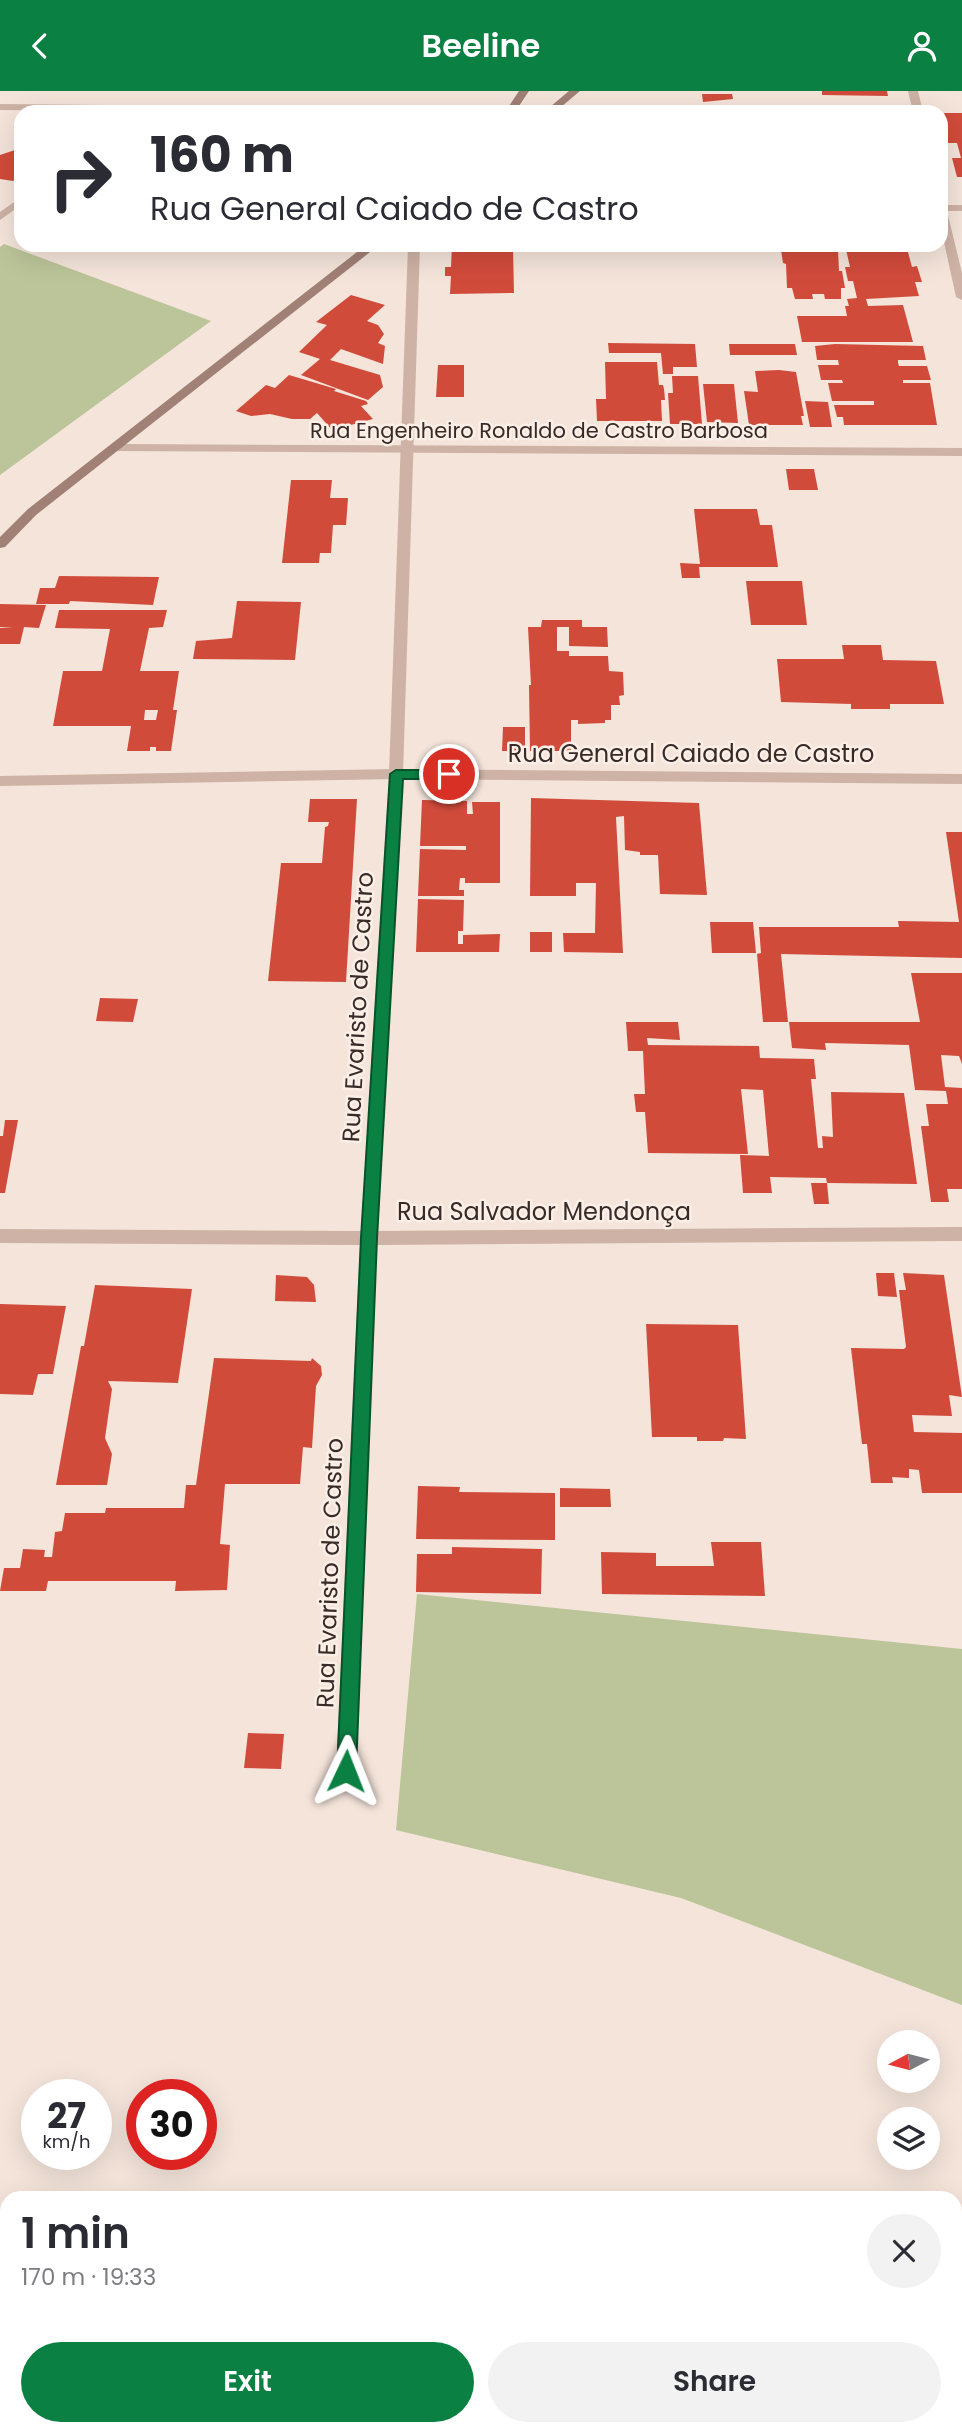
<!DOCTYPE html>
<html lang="en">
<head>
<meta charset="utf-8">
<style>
  :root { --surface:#fff; --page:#f2f2f3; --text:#2b2b33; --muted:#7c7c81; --accent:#0b8043 }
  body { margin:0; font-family:Poppins,sans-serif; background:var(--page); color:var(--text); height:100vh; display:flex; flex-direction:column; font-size:26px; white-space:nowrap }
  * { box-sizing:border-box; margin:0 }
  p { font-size:23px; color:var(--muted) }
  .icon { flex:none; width:38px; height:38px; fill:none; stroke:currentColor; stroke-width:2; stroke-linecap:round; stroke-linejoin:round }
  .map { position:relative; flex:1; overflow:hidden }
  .panel { position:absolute; left:0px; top:2100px; width:962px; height:245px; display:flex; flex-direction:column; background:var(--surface); border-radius:21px 21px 0 0; box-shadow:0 7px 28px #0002 }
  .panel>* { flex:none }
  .guide { position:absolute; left:14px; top:14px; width:934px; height:147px; border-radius:21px; box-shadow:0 7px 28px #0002; background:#fff; color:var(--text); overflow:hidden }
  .needle { width:46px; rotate:263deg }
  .tools { position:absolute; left:877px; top:1939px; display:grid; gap:14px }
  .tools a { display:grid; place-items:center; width:63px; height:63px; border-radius:50%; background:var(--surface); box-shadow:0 7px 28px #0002; font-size:35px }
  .speed { position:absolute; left:21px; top:1988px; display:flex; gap:14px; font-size:35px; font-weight:700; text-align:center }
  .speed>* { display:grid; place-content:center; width:91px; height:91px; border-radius:50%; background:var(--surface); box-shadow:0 7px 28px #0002; line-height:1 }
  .speed small { font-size:18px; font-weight:400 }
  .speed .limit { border:10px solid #d22; background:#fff; color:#111 }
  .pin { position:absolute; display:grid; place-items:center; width:60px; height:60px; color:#fff; margin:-30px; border:4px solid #fff; border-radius:50%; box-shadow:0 2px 7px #0007 }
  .me { position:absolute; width:77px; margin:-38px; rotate:2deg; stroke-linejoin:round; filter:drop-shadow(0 0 5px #0008) }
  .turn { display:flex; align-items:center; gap:24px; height:147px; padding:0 21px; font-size:32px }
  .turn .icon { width:91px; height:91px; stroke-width:2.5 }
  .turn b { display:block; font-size:49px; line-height:60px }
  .round { display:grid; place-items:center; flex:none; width:74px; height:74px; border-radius:37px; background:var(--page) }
  .overview { display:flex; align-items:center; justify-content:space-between; height:119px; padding:0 21px }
  h1 { font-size:42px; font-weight:600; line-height:52px }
  .cta { display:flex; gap:14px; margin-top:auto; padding:14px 21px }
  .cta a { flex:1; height:80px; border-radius:42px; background:var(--accent); color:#fff; font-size:28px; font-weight:600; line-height:80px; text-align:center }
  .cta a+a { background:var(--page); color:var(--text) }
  header { display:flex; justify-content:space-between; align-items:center; height:91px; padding:0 21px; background:var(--accent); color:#fff; font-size:32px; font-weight:600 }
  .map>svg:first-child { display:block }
  .green { fill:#bcc499 }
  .building { fill:#d14b3b; fill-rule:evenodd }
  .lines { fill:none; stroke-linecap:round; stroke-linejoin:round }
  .minor { fill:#cdb2a5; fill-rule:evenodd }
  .tertiary { fill:#cdb2a5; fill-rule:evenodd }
  .secondary { fill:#a18076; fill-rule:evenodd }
  .route { fill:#0b8043; stroke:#07532c; stroke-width:2 }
  .labels { text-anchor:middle; stroke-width:5; stroke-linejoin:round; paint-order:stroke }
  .far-street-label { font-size:21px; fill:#382a27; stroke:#fbefe7 }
  .street-label { font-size:24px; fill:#382a27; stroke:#fbefe7 }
</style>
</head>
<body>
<header><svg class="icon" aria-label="back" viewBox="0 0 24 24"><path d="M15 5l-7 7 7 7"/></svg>Beeline<svg class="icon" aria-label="person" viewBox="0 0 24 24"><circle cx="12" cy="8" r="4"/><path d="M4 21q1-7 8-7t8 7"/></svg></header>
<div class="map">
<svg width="962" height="2345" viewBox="0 0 962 2345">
  <rect width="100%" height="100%" fill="#f4e4da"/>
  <path class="green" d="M4,153L211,230L0,384V156Z
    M417,1503L962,1558V1914L681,1807L396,1739Z"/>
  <path class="building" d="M822,0H887L888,5L822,4Z
    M702,3H732L733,8L703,11Z
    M944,22H962V86H957L952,67H961L957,52H942V26L945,25Z
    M21,57V83L13,90L0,88V64Z
    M845,154H906L912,176L917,175L922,191H915L919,205L866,208L868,215L903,214L913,251H802L797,225H847L845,215H849L847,208L857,207L853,190H848L845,176H850Z
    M452,155L513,157L514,202L450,203L451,185H445V176H451Z
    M781,159H838L839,180H842L845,197H841V208H825L824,203H812L813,208H795L792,197H787L786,173L783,172Z
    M351,204L385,214L367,230L378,234L384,243L378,252L385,255L383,273L341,258L330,269L380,284L383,296L368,309L301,284L320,268L299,261L327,234L316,231Z
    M608,252L695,253L697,276H673V283H663L661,262H609Z
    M729,253H795L797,264H730Z
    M835,253L923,255L926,269H898V272L899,275H927L931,289H903V292H930L937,334H844L843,326H837L834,314H874V310H832L828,292H843L842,289H821L818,274H839L838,269H817L815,255Z
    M605,271H657L659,294H663L664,298L665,309H661L662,330H597L596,308H606Z
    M438,274H464V306H436Z
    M779,279L796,281L804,325H801L803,334H749L744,300L758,301L755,280Z
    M289,284L336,298L334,300L366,310L368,313L361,315L373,328L332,339L317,322L310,328H292L270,323L251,325L236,320L266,294L275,297Z
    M672,285H698L702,333H670L668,302H673Z
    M703,293H734L738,332L707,331Z
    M805,310L828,311L832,336H810Z
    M786,378H814L818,399H789Z
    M291,389H332L330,407H348L346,434H333L331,462H320L319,472H282Z
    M694,418H757L760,434H772L778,476H699L700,487H682L680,472L700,473Z
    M59,485L159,486L153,514L70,510L69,513H36L40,497H55Z
    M746,490H802L807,534H751Z
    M237,510L301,511L295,569L193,568L196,550L232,547Z
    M0,513L46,514L39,537L24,536L20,553H0V537L13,536H0Z
    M59,519H167L163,536L149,537L140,580H179L173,619H177L171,660H156V656H150V660H127L131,635H53L63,580H102L110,538L55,537ZM145,619H158L156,629H144Z
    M542,529H582V536H607L608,556L569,555V536H557V560H569V565H608L609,580L623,581L624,604L619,605L620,614H611V629H605V632L578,633V629H571V660H530L529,594H531L528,536H541Z
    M842,554H881L883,569L936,570L944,613H890V618H851V613L781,611L777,568H844Z
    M503,636H525V660H502Z
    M531,707L699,712L707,804L660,803L658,764H640V761L625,759L624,725L616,726L623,862L564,861L563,842H595L596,792H576V805H530Z
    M310,708H357L346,891L268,890L281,772H322L325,736L328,735L329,731H308Z
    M422,709L467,710V723H473L472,711H500V792H465V787H460L459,799H464V805H418L420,758L466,759V755H420Z
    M946,741H962V867L781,863L788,931H763L757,863L761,862L759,836H899L898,830L959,831Z
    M418,808L464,809L463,840H458V853H463V844L500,843L499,861H416Z
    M710,831H753L756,862H712Z
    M530,841H552V861H530Z
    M911,882H962V973L959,965L941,964L945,996L962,997V1098H947L949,1111H931L921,1035H929L926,1013H948L946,1000L915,999L909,954L825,952L826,959L792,957L789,931H920Z
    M100,907L138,908L133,931L96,930Z
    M626,931H678L680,949L647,947L648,954L759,955L760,967L814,968L816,988H811L818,1057H823L822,1045L833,1046L831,1001L904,1002L917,1093L827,1092L826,1087L770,1086L772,1102H743L740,1064L769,1065L763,999L741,998L748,1063L648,1062L645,1021H636L634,1003H645L643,960H628Z
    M5,1029H18L5,1102H0V1045H3Z
    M811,1092H827L829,1113H814Z
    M876,1182H894L897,1206L878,1205Z
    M903,1182L944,1184L962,1306L949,1304L952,1325L912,1324L914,1341L962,1342V1402H922L919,1379L909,1378V1387L892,1386L893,1392H871L867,1353H862L851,1257L904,1258L906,1256L899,1199H906Z
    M276,1184L307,1186L314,1194L316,1211L275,1210Z
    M95,1194L192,1198L178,1292L108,1290L112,1298L105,1347L112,1363L107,1394H56L81,1255H84Z
    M0,1213L66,1215L53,1283H38L33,1304L0,1303Z
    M646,1233L738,1234L746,1348L724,1347L723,1350H697V1346H652Z
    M214,1267L311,1270L312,1267L321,1275L322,1284L316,1295L312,1357L303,1356L300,1393H225L220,1453L230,1454L227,1499L175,1500L176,1490H48L46,1500H0L4,1477H20L23,1458L45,1459L44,1466H52L55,1441L62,1440L65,1422H105L106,1417H184L186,1394H196Z
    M418,1395L460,1396L459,1401L555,1402V1449L416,1448Z
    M560,1397L610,1398L611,1416H560Z
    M711,1451H761L765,1505L602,1503L601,1461L656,1462V1475H714Z
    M452,1456L542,1458L541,1503L416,1501L417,1463H452Z
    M248,1642L284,1643L281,1678L244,1677Z"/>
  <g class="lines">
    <path class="minor" d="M908,0H918L923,21H913Z
      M0,13L105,14L110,17L105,20L0,19Z
      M21,106V114L0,129V121Z
      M942,114H962V120H947L962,182V209L956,206L942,142Z
      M408,154H420L403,683L378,1140L962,1136V1150L377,1154L356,1680L353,1687L346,1690L339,1687L336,1680L360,1154L0,1152V1138L361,1140L389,683Z"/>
    <path class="tertiary" d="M115,353L962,357V365L111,360L109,357Z
      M396,678L962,683V693L396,688L0,695V685Z"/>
    <path class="secondary" d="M519,0H529L515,21H505Z
      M569,0H580L555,21H544Z
      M366,154H379L36,424L5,456L0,457V446L28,418Z"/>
  </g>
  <path class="route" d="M396,679H449L456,683L449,688H403L377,1147L356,1680L353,1686L346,1689L339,1686L337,1680L361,1147L390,683Z"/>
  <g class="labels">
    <g class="far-street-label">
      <text x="539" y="347">Rua Engenheiro Ronaldo de Castro Barbosa</text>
    </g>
    <g class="street-label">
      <text x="691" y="671">Rua General Caiado de Castro</text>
      <text transform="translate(358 916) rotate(-87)" y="8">Rua Evaristo de Castro</text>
      <text x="544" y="1129">Rua Salvador Mendonça</text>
      <text transform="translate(330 1482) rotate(-88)" y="8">Rua Evaristo de Castro</text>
    </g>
  </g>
</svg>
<div class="tools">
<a><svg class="needle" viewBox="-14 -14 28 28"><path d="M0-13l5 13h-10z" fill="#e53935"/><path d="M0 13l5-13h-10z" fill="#7c7c81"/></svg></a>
<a><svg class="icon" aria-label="layers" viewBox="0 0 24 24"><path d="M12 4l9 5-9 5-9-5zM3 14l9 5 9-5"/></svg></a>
</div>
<div class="speed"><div>27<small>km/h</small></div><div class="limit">30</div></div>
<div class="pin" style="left:449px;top:683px;background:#d93025"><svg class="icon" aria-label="arrive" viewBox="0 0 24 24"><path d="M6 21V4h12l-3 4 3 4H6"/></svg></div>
<svg class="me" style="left:346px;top:1680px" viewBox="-20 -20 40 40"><path d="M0-17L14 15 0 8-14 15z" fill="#0b8043" stroke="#fff" stroke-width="4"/></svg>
<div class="guide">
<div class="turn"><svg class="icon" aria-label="right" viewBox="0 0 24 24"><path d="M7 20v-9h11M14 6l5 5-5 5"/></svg><div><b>160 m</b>Rua General Caiado de Castro</div></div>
</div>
<section class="panel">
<div class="overview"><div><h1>1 min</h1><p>170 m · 19:33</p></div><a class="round"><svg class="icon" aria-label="close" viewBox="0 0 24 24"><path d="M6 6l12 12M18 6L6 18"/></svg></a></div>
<div class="cta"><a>Exit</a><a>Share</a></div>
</section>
</div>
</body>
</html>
